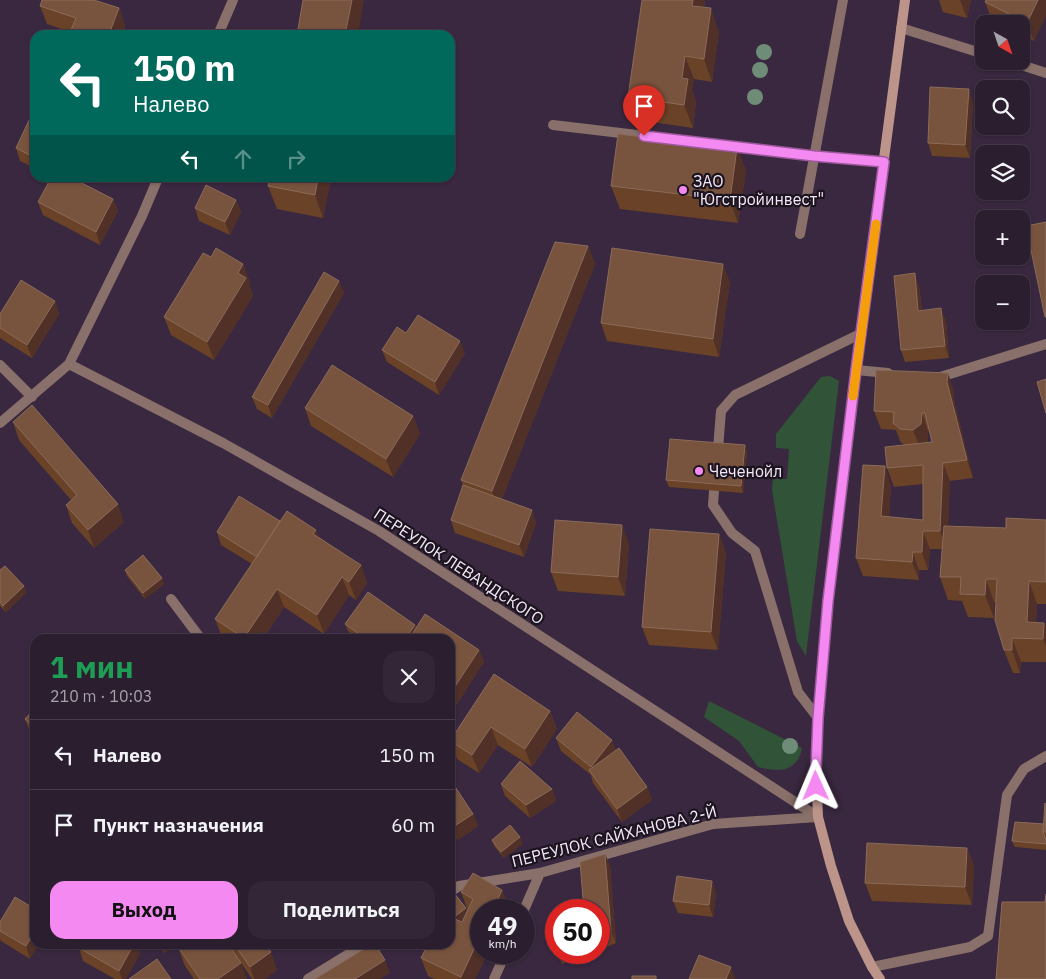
<!DOCTYPE html>
<html lang="ru">
<head>
<meta charset="utf-8">
<style>
  :root { --surface:#2b1e2f; --page:#332737; --text:#f1f3f6; --muted:#a6a2aa; --line:#473c4b; --accent:#f389f1 }
  body { margin:0; font-family:"IBM Plex Sans",sans-serif; background:var(--page); color:var(--text); height:100vh; display:flex; flex-direction:column; font-size:19px; white-space:nowrap }
  * { box-sizing:border-box; margin:0 }
  p { font-size:16px; color:var(--muted) }
  .icon { flex:none; width:28px; height:28px; fill:none; stroke:currentColor; stroke-width:2; stroke-linecap:round; stroke-linejoin:round }
  .map { position:relative; flex:1; overflow:hidden }
  .details { position:absolute; left:30px; top:634px; width:425px; height:315px; display:flex; flex-direction:column; background:var(--surface); border-radius:15px; box-shadow:0 1px 4px #0004,0 0 0 1px var(--line) }
  .details>* { flex:none }
  .hud { position:absolute; left:30px; top:30px; width:425px; height:152px; border-radius:15px; box-shadow:0 1px 4px #0004,0 0 0 1px var(--line); background:#00695c; color:#fff; overflow:hidden }
  .needle { width:32px; rotate:140deg }
  .buttons { position:absolute; left:975px; top:15px; display:grid; gap:10px }
  .buttons a { display:grid; place-items:center; width:55px; height:55px; border-radius:10px; background:var(--surface); box-shadow:0 1px 4px #0004,0 0 0 1px var(--line); font-size:25px }
  .speed { position:absolute; left:470px; top:899px; display:flex; gap:10px; font-size:25px; font-weight:700; text-align:center }
  .speed>* { display:grid; place-content:center; width:65px; height:65px; border-radius:50%; background:var(--surface); box-shadow:0 1px 4px #0004,0 0 0 1px var(--line); line-height:1 }
  .speed small { font-size:12px; font-weight:400 }
  .speed .limit { border:8px solid #d22; background:#fff; color:#111 }
  .pin { position:absolute; display:grid; place-items:center; width:42px; height:42px; color:#fff; margin:-51px -21px; border-radius:50% 50% 50% 0; rotate:-45deg; box-shadow:0 0 5px #0007 }
  .pin .icon { rotate:45deg }
  .me { position:absolute; width:55px; margin:-28px; rotate:359deg; stroke-linejoin:round; filter:drop-shadow(0 0 4px #0008) }
  .turn { display:flex; align-items:center; gap:18px; height:105px; padding:0 20px; font-size:22px }
  .turn .icon { width:65px; height:65px; stroke-width:2.5 }
  .turn b { display:block; font-size:35px; line-height:42px }
  .lanes { display:flex; align-items:center; height:48px; padding:0 20px; background:#0003; justify-content:center; gap:25px; direction:ltr }
  .lanes .off { opacity:.35 }
  .round { display:grid; place-items:center; flex:none; width:52px; height:52px; border-radius:15px; background:var(--page) }
  .overview { display:flex; align-items:center; justify-content:space-between; height:85px; padding:0 20px }
  h1 { font-size:30px; font-weight:700; line-height:38px; color:#1e9e55 }
  .cta { display:flex; gap:10px; margin-top:auto; padding:10px 20px }
  .cta a { flex:1; height:58px; border-radius:15px; background:var(--accent); color:#111; font-size:20px; font-weight:700; line-height:58px; text-align:center }
  .cta a+a { background:var(--page); color:var(--text) }
  ul { padding:0; list-style:none }
  li { display:flex; align-items:center; gap:15px; height:70px; padding:0 20px; border-top:1px solid var(--line) }
  li div { flex:1 }
  li b { display:block; font-size:19px }
  li em { font-style:normal }
  .map>svg:first-child { display:block }
  .grass { fill:#315337 }
  .lines { fill:none; stroke-linecap:round; stroke-linejoin:round }
  .lane { stroke:#89706a; stroke-width:10 }
  .street { stroke:#89706a; stroke-width:10 }
  .secondary { stroke:#bc948a; stroke-width:10 }
  .tree { fill:#6e8c77 }
  .wall { fill:#694227; fill-rule:evenodd }
  .shaded-wall { fill:#503027 }
  .building { fill:#78533d; stroke:#8b6b5a }
  .route-casing { stroke:#9e599d; stroke-width:12 }
  .route { stroke:#f389f1; stroke-width:9 }
  .slow { stroke:#f59e0b; stroke-width:9 }
  .poi-dot { fill:#f389f1; stroke:#1c141f; stroke-width:2 }
  .labels { text-anchor:middle; stroke-width:4.5; stroke-linejoin:round; paint-order:stroke }
  .poi-label { font-size:16px; fill:#f3e8f7; stroke:#1c141f; text-anchor:start }
  .street-label { font-size:16px; fill:#f3e8f7; stroke:#1c141f }
</style>
</head>
<body>
<div class="map">
<svg width="1046" height="979" viewBox="0 0 1046 979">
  <rect width="100%" height="100%" fill="#39283f"/>
  <path class="grass" d="M830,376L839,381L806,656L797,641L772,490L773,479H787L789,449L776,448V434L821,377Z
    M709,701L802,748C801,752 800,756 798,759C790,774 771,770 758,767L739,741L704,717Z"/>
  <g class="lines">
    <path class="lane" d="M553,125L814,156L884,162
      M800,234L843,0
      M718,449L721,411L735,395L862,333
      M714,491L713,505L732,533L755,551L798,692L818,718
      M171,599L201,639
      M872,967L970,947L988,936L1007,795L1024,769L1046,756"/>
    <path class="street" d="M901,28L984,54
      M218,35L233,0
      M1009,61L1046,73
      M69,364L223,443L379,531L818,817
      M0,365L32,397
      M856,370L888,373
      M937,378L1046,344
      M0,423L69,364L142,216L158,178
      M450,892L459,886L540,873L713,824L818,817
      M524,910L540,873
      M308,979L365,944
      M494,979L506,952"/>
    <path class="secondary" d="M880,979L872,967L849,921L831,866L818,817L816,770L818,718L828,601L856,370L905,0"/>
  </g>
  <g class="tree">
    <circle cx="764" cy="52" r="8"/>
    <circle cx="760" cy="70" r="8"/>
    <circle cx="755" cy="97" r="8"/>
    <circle cx="790" cy="746" r="8"/>
  </g>
  <path class="wall" d="M705,0L704,7L719,32L712,82L694,79L692,90L696,102L693,128L637,120L628,97Z
    M939,0H971L967,18L943,12Z
    M1046,0L1034,41L1021,35V24H999L992,20L985,2Z
    M40,6L119,8L125,26L123,33L70,32L47,24Z
    M973,102L970,158L932,156L928,143Z
    M35,118V168L20,161L16,148Z
    M737,148L746,171L738,223L620,209L611,186Z
    M331,178L323,218L277,209L268,186Z
    M113,199L118,211L100,245L43,215L38,202Z
    M236,200L241,212L230,235L199,221L195,208Z
    M588,246L595,264L502,499L532,510L536,523L524,557L455,533L451,520L463,485L461,480Z
    M211,257L243,264L250,283L249,285L253,296L214,360L171,335L164,317Z
    M339,281L344,293L272,418L257,409L252,397Z
    M730,282L719,357L607,341L601,323Z
    M919,286L922,310L946,321L949,358L905,362L901,350Z
    M55,301L59,314L32,358L0,338V314Z
    M406,333L465,353L439,395L387,362L382,350Z
    M954,391V400L973,478L950,481L948,526L1006,528L1046,520V604H1037L1036,623H1044L1046,628V662H1021L1020,673H1013L1004,650L996,602H994V618L968,617L962,601L948,600L940,577L942,549H930L928,570H919V580L863,576L856,558L891,485L889,517L923,520V484L894,487L887,468L904,445L900,441L896,430L881,429L874,411ZM928,431H929L932,442H928Z
    M305,408L413,416L420,434L393,477L311,426Z
    M13,422L124,522L94,548L72,523L66,505L71,500L19,440Z
    M745,445L747,452L743,493L669,487L666,480Z
    M280,521L319,537L361,565L367,583L356,600L349,595L324,634L284,607L263,639H225L222,637L215,619L252,564L221,545L217,532Z
    M719,534L726,553L718,650L649,645L642,627Z
    M629,543L625,596L558,591L551,572Z
    M0,570L24,586L26,593L6,612L0,606Z
    M125,570L164,584L145,599L127,576Z
    M368,592L415,625L416,628L425,614L479,650L484,662L457,704L450,699V639H359L348,631L345,624Z
    M494,674L550,711L557,729L532,767L498,745L479,773L457,759L450,741Z
    M35,708V736L30,732L25,719Z
    M556,738L616,750L647,787L652,800L622,822L593,783L591,775L561,751Z
    M450,779L473,814L478,826L458,840L450,828Z
    M501,784L552,789L556,801L530,818L505,796Z
    M1046,803V850L1015,847L1012,841L1044,824Z
    M520,837L522,844L504,858L494,846L492,840Z
    M967,848L974,866L972,905L872,901L865,883Z
    M605,854L610,866L616,943L599,950V910Z
    M712,881L716,893L713,917L678,913L673,901Z
    M502,890L509,908L475,979H434L428,976L421,958L450,896L466,908L467,912L468,911L461,892ZM465,917L462,922L459,921Z
    M15,897L30,959L1,941L0,939V922Z
    M156,944H176L165,953Z
    M228,944H265L277,970L265,979H252Z
    M178,947L247,979H194L185,966Z
    M79,948L140,953L126,979H115L83,961Z
    M557,952H591L562,964Z"/>
  <path class="shaded-wall" d="M352,0H364L358,35H345Z
    M693,0H705L701,29L692,6Z
    M960,0H971L967,18Z
    M1038,0H1046V16L1034,41L1027,23Z
    M119,8L125,26L122,35L111,29Z
    M711,8L719,32L712,82L704,59Z
    M685,56L694,79L692,90L696,102L693,128L684,105L682,78Z
    M969,89L973,102L970,158L965,145Z
    M737,148L746,171L738,223L730,200Z
    M318,178H331L323,218L315,195Z
    M113,199L118,211L100,245L96,232Z
    M236,200L241,212L230,235L225,222Z
    M588,246L595,264L498,509L492,491Z
    M243,264L250,283L249,285L253,296L214,360L207,342L238,273Z
    M723,264L730,282L719,357L713,339Z
    M915,273L919,286L923,323L918,311Z
    M339,281L344,293L272,418L268,405Z
    M55,301L59,314L32,358L27,345Z
    M941,308L946,321L949,358L945,346Z
    M460,341L465,353L439,395L435,382Z
    M948,373L954,391V400L973,478L967,460L947,382Z
    M922,413L928,431V442L920,448L913,430Z
    M413,416L420,434L393,477L386,459Z
    M745,445L747,452L743,493L741,486Z
    M943,463L950,481L947,549L940,531Z
    M885,466L891,485L888,534L881,516Z
    M118,504L124,522L94,548L88,530Z
    M532,510L536,523L524,557L519,545Z
    M622,525L629,543L625,596L618,577Z
    M316,530L323,548L313,534Z
    M923,531L930,549L928,570L922,552Z
    M719,534L726,553L718,650L711,632Z
    M913,552L919,570V580L912,562Z
    M361,565L367,583L356,600L349,582Z
    M342,577L349,595L324,634L317,615Z
    M162,578L164,584L145,599L143,593Z
    M986,579L994,602V618L985,595Z
    M1029,581L1037,604L1035,639L1027,622Z
    M24,586L26,593L6,612L3,606Z
    M277,589L284,607L263,639H245L244,638Z
    M1044,623L1046,628V646L1043,639Z
    M415,625L417,631L412,639H405Z
    M1012,638L1021,662L1020,673L1012,650Z
    M479,650L484,662L457,704L452,691Z
    M550,711L557,729L532,767L525,749Z
    M491,727L498,745L479,773L472,755Z
    M612,740L617,753L596,779L591,767Z
    M450,756L452,762L450,763Z
    M647,787L652,800L622,822L617,809Z
    M552,789L556,801L530,818L526,805Z
    M473,814L478,826L458,840L453,827Z
    M520,837L522,844L504,858L501,852Z
    M967,848L974,866L972,905L965,887Z
    M605,854L610,866L616,943L611,931Z
    M712,881L716,893L713,917L709,905Z
    M502,890L509,908L508,910H493Z
    M466,908L468,915L450,928V920Z
    M35,931V944H39L30,959L26,946Z
    M481,934V952H488L475,979H462L461,977Z
    M134,944H137L140,953L126,979H122L119,971Z
    M161,944H176L165,953Z
    M271,952L277,970L265,979H254L250,967Z
    M385,960L390,973L380,979H355Z
    M241,963L247,979H218Z
    M731,967L735,979H726Z"/>
  <path class="building" d="M42,0H94L119,8L111,29L129,35H69L76,18L40,6Z
    M303,0H352L345,35H297Z
    M642,0H693L692,6L711,8L704,59L685,56L682,78L688,79L684,105L628,97Z
    M986,0H1038L1027,23L985,2Z
    M930,87L969,89L965,145L928,143Z
    M31,116L35,118V158L16,148Z
    M618,134L737,148L730,200L611,186Z
    M51,178H72L113,199L96,232L38,202Z
    M270,178H318L315,195L268,186Z
    M206,185L236,200L225,222L195,208Z
    M1046,222V317H1045L1026,226Z
    M555,242L588,246L492,491L461,480Z
    M216,248L243,264L238,273L246,278L207,342L164,317L203,253L211,257Z
    M612,248L723,264L713,339L601,323Z
    M324,272L339,281L268,405L252,397Z
    M915,273L918,311L941,308L945,346L901,350L894,276Z
    M21,280L55,301L27,345L0,328V314Z
    M418,315L460,341L435,382L382,350L397,327L406,333Z
    M332,365L413,416L386,459L305,408Z
    M876,370L948,373L947,382L967,460L943,463L940,531H923L922,552H913L912,562L856,558L863,465L885,466L881,516L923,520V465L887,468L885,447L932,442L925,413H922L921,424L913,430L900,429L893,423L894,412L874,411Z
    M1046,379V413L1037,382Z
    M32,405L118,504L88,530L66,505L77,495L13,422Z
    M670,439L745,445L741,486L666,480Z
    M463,485L532,510L519,545L451,520Z
    M239,496L280,521L257,557L217,532Z
    M287,511L316,530L313,534L361,565L349,582L342,577L317,615L277,589L244,638L215,619Z
    M1006,518L1046,520V582L1029,581L1027,622L1044,623L1043,639L1012,638V650H1004L995,620L997,579H986L985,595L960,594L961,577H940L944,526L1006,528Z
    M555,520L622,525L618,577L551,572Z
    M650,529L719,534L711,632L642,627Z
    M143,555L162,578L143,593L125,570Z
    M5,566L24,586L3,606L0,602V570Z
    M368,592L415,625L405,639H366L345,624Z
    M425,614L479,650L452,691L450,690V639H409Z
    M494,674L550,711L525,749L491,727L472,755L450,741Z
    M35,708V728L25,719Z
    M577,712L612,740L591,767L556,738Z
    M619,748L647,787L617,809L589,770Z
    M520,761L552,789L526,805L501,784Z
    M450,779L473,814L453,827L450,822Z
    M1045,803L1046,832H1043Z
    M1015,822L1044,824L1043,832L1046,840V844L1012,841Z
    M510,825L520,837L501,852L492,840Z
    M867,843L967,848L965,887L865,883Z
    M605,854L611,931L599,935V910H584L580,862Z
    M473,873L502,890L493,910H481V934L461,977L421,958L428,944H450V917L462,922L473,899L461,892Z
    M677,876L712,881L709,905L673,901Z
    M454,893L466,908L453,918L450,917V896Z
    M1046,894V979H996L1002,902H1045Z
    M15,897L35,909V931L26,946L0,931V922Z
    M556,924V949L548,927Z
    M81,944H134L119,971L79,948Z
    M184,944H228L241,963L218,979H200L178,947Z
    M234,944H265L271,952L250,967Z
    M372,944H375L385,960L355,979H315Z
    M699,955L731,967L726,979H689Z
    M157,959L171,979H129Z
    M632,976H656V979H632Z"/>
  <g class="lines">
    <defs>
      <path id="route" d="M644,136L814,156L884,162L856,370L828,601L818,718L816,770V786"/>
    </defs>
    <use href="#route" class="route-casing"/>
    <use href="#route" class="route"/>
    <path class="slow" d="M853,396L876,224"/>
  </g>
  <g class="poi-dot">
    <circle cx="683" cy="190" r="5"/>
    <circle cx="699" cy="471" r="5"/>
  </g>
  <g class="labels">
    <g class="poi-label">
      <text x="693" y="187">ЗАО<tspan x="693" dy="18">"Югстройинвест"</tspan></text>
      <text x="709" y="477">Чеченойл</text>
    </g>
    <g class="street-label">
      <text transform="translate(459 566) rotate(33)" y="6">ПЕРЕУЛОК ЛЕВАНДСКОГО</text>
      <text transform="translate(614 836) rotate(-14)" y="6">ПЕРЕУЛОК САЙХАНОВА 2-Й</text>
    </g>
  </g>
</svg>
<div class="buttons">
<a><svg class="needle" viewBox="-14 -14 28 28"><path d="M0-13l5 13h-10z" fill="#e53935"/><path d="M0 13l5-13h-10z" fill="#a6a2aa"/></svg></a>
<a><svg class="icon" aria-label="search" viewBox="0 0 24 24"><circle cx="10" cy="10" r="6"/><path d="M15 15l6 6"/></svg></a>
<a><svg class="icon" aria-label="layers" viewBox="0 0 24 24"><path d="M12 4l9 5-9 5-9-5zM3 14l9 5 9-5"/></svg></a>
<a>+</a>
<a>−</a>
</div>
<div class="speed"><div>49<small>km/h</small></div><div class="limit">50</div></div>
<div class="pin" style="left:644px;top:136px;background:#d93025"><svg class="icon" aria-label="arrive" viewBox="0 0 24 24"><path d="M6 21V4h12l-3 4 3 4H6"/></svg></div>
<svg class="me" style="left:816px;top:786px" viewBox="-20 -20 40 40"><path d="M0-17L14 15 0 8-14 15z" fill="#f389f1" stroke="#fff" stroke-width="4"/></svg>
<div class="hud">
<div class="turn"><svg class="icon" aria-label="left" viewBox="0 0 24 24"><path d="M17 20v-9H6M10 6l-5 5 5 5"/></svg><div><b>150 m</b>Налево</div></div>
<div class="lanes"><svg class="icon" aria-label="left" viewBox="0 0 24 24"><path d="M17 20v-9H6M10 6l-5 5 5 5"/></svg><svg class="icon off" aria-label="ahead" viewBox="0 0 24 24"><path d="M12 20V5M6 11l6-6 6 6"/></svg><svg class="icon off" aria-label="right" viewBox="0 0 24 24"><path d="M7 20v-9h11M14 6l5 5-5 5"/></svg></div>
</div>
<section class="details">
<div class="overview"><div><h1>1 мин</h1><p>210 m · 10:03</p></div><a class="round"><svg class="icon" aria-label="close" viewBox="0 0 24 24"><path d="M6 6l12 12M18 6L6 18"/></svg></a></div>
<ul>
<li><svg class="icon" aria-label="left" viewBox="0 0 24 24"><path d="M17 20v-9H6M10 6l-5 5 5 5"/></svg><div><b>Налево</b></div><em>150 m</em></li>
<li><svg class="icon" aria-label="arrive" viewBox="0 0 24 24"><path d="M6 21V4h12l-3 4 3 4H6"/></svg><div><b>Пункт назначения</b></div><em>60 m</em></li>
</ul>
<div class="cta"><a>Выход</a><a>Поделиться</a></div>
</section>
</div>
</body>
</html>
